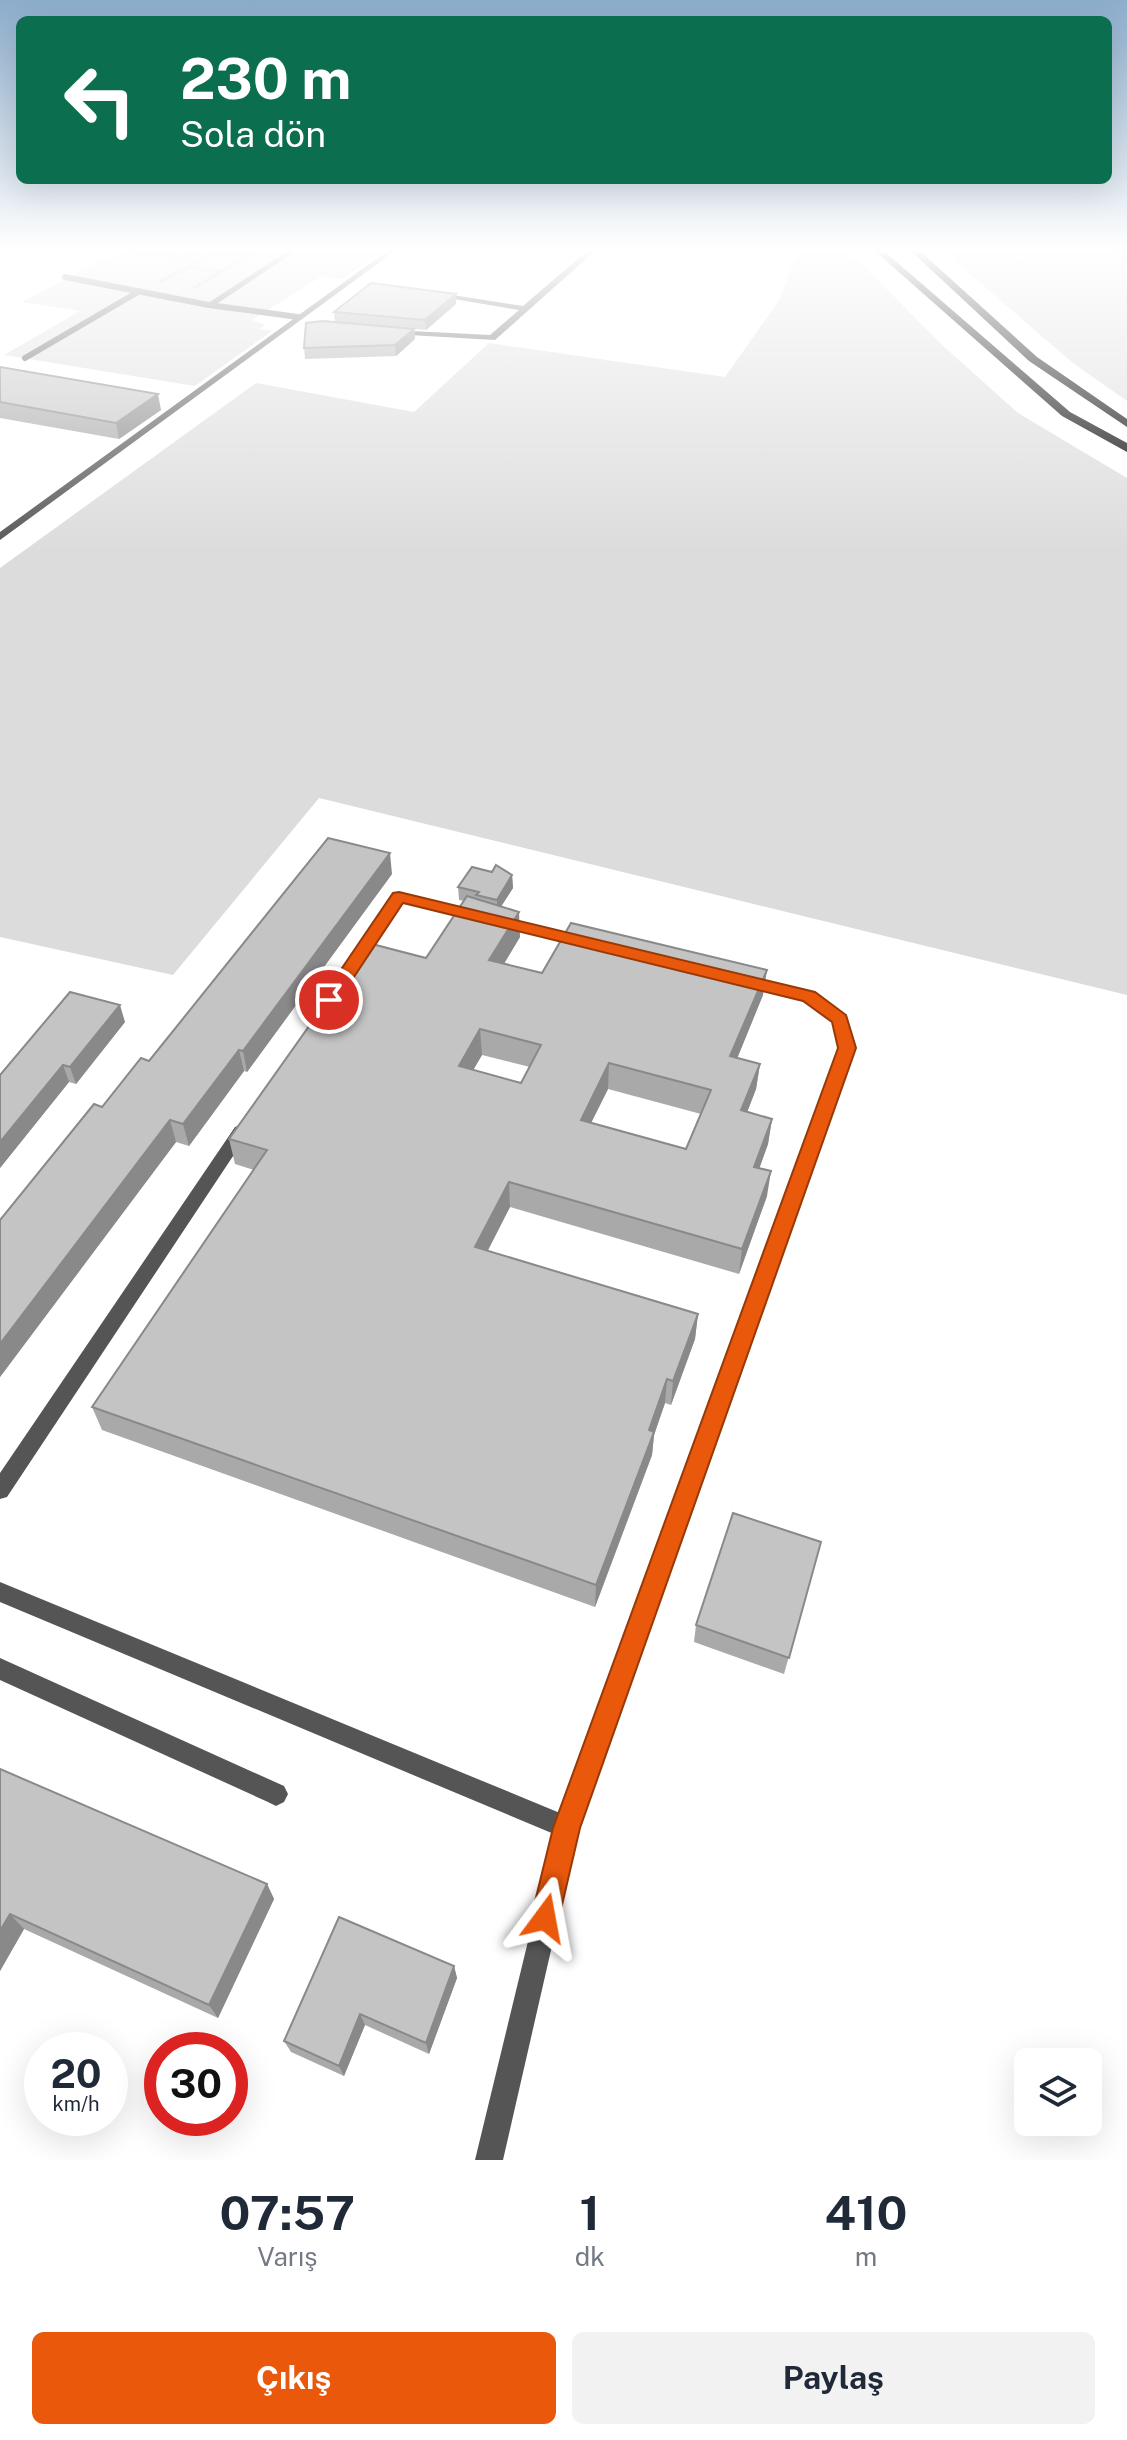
<!DOCTYPE html>
<html lang="tr">
<head>
<meta charset="utf-8">
<style>
  :root { --surface:#fff; --page:#f2f2f3; --text:#1f2937; --muted:#747a83; --accent:#ea580c }
  body { margin:0; font-family:"Public Sans",sans-serif; background:var(--page); color:var(--text); height:100vh; display:flex; flex-direction:column; font-size:30px; white-space:nowrap }
  * { box-sizing:border-box; margin:0 }
  p { font-size:26px; color:var(--muted) }
  .icon { flex:none; width:44px; height:44px; fill:none; stroke:currentColor; stroke-width:2; stroke-linecap:round; stroke-linejoin:round }
  .map { position:relative; height:2160px; overflow:hidden }
  .sheet { display:flex; flex-direction:column; background:var(--surface); flex:1 }
  .sheet>* { flex:none }
  .top-card { position:absolute; left:16px; top:16px; width:1096px; height:168px; border-radius:12px; box-shadow:0 8px 32px #0002; background:#0b6e4f; color:#fff; overflow:hidden }
  .tools { position:absolute; left:1014px; top:2048px; display:grid; gap:16px }
  .tools a { display:grid; place-items:center; width:88px; height:88px; border-radius:12px; background:var(--surface); box-shadow:0 8px 32px #0002; font-size:40px }
  .speed { position:absolute; left:24px; top:2032px; display:flex; gap:16px; font-size:40px; font-weight:700; text-align:center }
  .speed>* { display:grid; place-content:center; width:104px; height:104px; border-radius:50%; background:var(--surface); box-shadow:0 8px 32px #0002; line-height:1 }
  .speed small { font-size:20px; font-weight:400 }
  .speed .limit { border:12px solid #d22; background:#fff; color:#111 }
  .pin { position:absolute; display:grid; place-items:center; width:68px; height:68px; color:#fff; margin:-34px; border:4px solid #fff; border-radius:50%; box-shadow:0 2px 8px #0007 }
  .me { position:absolute; width:88px; margin:-44px; rotate:13deg; stroke-linejoin:round; filter:drop-shadow(0 0 6px #0008) }
  .turn { display:flex; align-items:center; gap:28px; height:168px; padding:0 32px; font-size:36px }
  .turn .icon { width:104px; height:104px; stroke-width:2.5 }
  .turn b { display:block; font-size:56px; line-height:68px }
  .eta { display:flex; justify-content:space-evenly; align-items:center; height:136px; text-align:center }
  .eta b { font-size:48px; font-weight:700; line-height:56px }
  .cta { display:flex; gap:16px; margin-top:auto; padding:16px 32px }
  .cta a { flex:1; height:92px; border-radius:12px; background:var(--accent); color:#fff; font-size:32px; font-weight:700; line-height:92px; text-align:center }
  .cta a+a { background:var(--page); color:var(--text) }
  .map>svg:first-child { display:block }
  .green { fill:#dcdcdc }
  .lines { fill:none; stroke-linecap:round; stroke-linejoin:round }
  .path { stroke:#777; stroke-width:3; stroke-dasharray:1 2; stroke-linecap:butt }
  .service { stroke:#555; stroke-width:6 }
  .pedestrian { fill:#555; fill-rule:evenodd }
  .minor { fill:#555; fill-rule:evenodd }
  .primary { fill:#000; fill-rule:evenodd }
  .wall { fill:#a9a9a9; fill-rule:evenodd }
  .shaded-wall { fill:#898989 }
  .building { fill:#c4c4c4; stroke:#898989; stroke-width:2; fill-rule:evenodd }
  .route { fill:#ea580c; stroke:#983908; stroke-width:2 }
</style>
</head>
<body>
<div class="map">
<svg width="1127" height="2160" viewBox="0 0 1127 2160">
  <rect width="100%" height="100%" fill="#fff"/>
  <path class="green" d="M120,251H382L342,279L322,276L252,320L265,325L260,329L272,331L195,386L4,355L80,311L22,302Z
    M797,251H849L940,343L1018,413L1127,478V995L319,798L173,975L0,937V568L256,383L414,412L489,343L725,377L780,299Z
    M943,251H1127V401L1073,363Z"/>
  <g class="lines">
    <path class="path" d="M132,251L184,258L197,251
      M231,251L249,254
      M1116,251L1127,252
      M190,267L219,271
      M161,281L219,251
      M194,288L255,251"/>
    <path class="service" d="M65,277L209,305L298,317
      M25,358L138,292"/>
    <path class="pedestrian" d="M288,251H296L212,307L205,305Z"/>
    <path class="minor" d="M387,251H395L0,540V532Z
      M587,251H595L495,340L392,334L388,332L392,330L490,335L519,310L436,296L433,292L523,306Z
      M399,893L484,913L486,916L479,921L403,902L344,989H334L331,985L334,981L394,894Z
      M501,917L589,939L591,942L584,947L496,925L494,922L496,919Z
      M746,976L814,992L845,1015L855,1048L579,1828L503,2160H475L554,1834L0,1602V1582L560,1813L839,1048L833,1022L804,1000L741,985L739,981Z
      M241,1125L247,1127L249,1131L247,1135L7,1497L0,1499V1473L235,1127Z
      M0,1658L284,1786L288,1794L284,1802L276,1806L268,1802L0,1680Z"/>
    <path class="primary" d="M875,251H884L1070,412L1127,443V452L1062,416Z
      M911,251H920L1037,357L1127,419V427L1029,361Z"/>
  </g>
  <path class="wall" d="M456,304L426,330L414,329L415,339L396,356L305,359L304,348L335,322L334,312Z
    M0,367L161,410L119,439L0,418Z
    M492,872L512,875L513,888L501,906L520,937L504,964L542,973L763,995L737,1058L760,1064L756,1089L747,1112L772,1119L768,1144L759,1168L767,1196L739,1274L510,1207L487,1251L698,1314L695,1339L671,1405L665,1403L654,1435L652,1455L595,1607L102,1430L92,1407L254,1170L235,1164L229,1139L426,958L464,901L459,900L458,887ZM482,1055L530,1067L521,1083L473,1070ZM608,1089L701,1114L686,1149L591,1123Z
    M392,874L247,1072L244,1071L189,1146L176,1142L0,1377V1220L102,1107L149,1061Z
    M70,992L125,1022L76,1084L69,1082L0,1168Z
    M821,1542L784,1674L694,1642L696,1625Z
    M0,1769L267,1884L274,1899L218,2018L24,1929L0,1971Z
    M454,1966L457,1978L429,2054L365,2025L344,2076L291,2052L284,2041Z"/>
  <path class="shaded-wall" d="M456,294V304L426,330L425,320Z
    M414,329L415,339L396,356L395,345Z
    M158,394L161,410L119,439L116,423Z
    M390,853L392,874L247,1072L243,1051Z
    M512,875L513,888L497,913V900Z
    M519,912L520,937L491,985L489,960Z
    M767,970L763,995L728,1081L730,1056Z
    M120,1005L125,1022L76,1084L70,1067Z
    M480,1029L482,1055L461,1091L459,1066Z
    M239,1050L244,1071L189,1146L183,1124Z
    M609,1063L608,1089L580,1145L581,1120Z
    M760,1064L756,1089L738,1136L741,1110Z
    M63,1065L69,1082L0,1168V1142Z
    M772,1119L768,1144L751,1192L754,1167Z
    M170,1120L176,1142L0,1377V1344Z
    M771,1171L767,1196L739,1274L742,1249Z
    M509,1182L510,1207L477,1272L475,1247Z
    M698,1314L695,1339L671,1405L673,1381Z
    M667,1379L665,1403L654,1435L652,1455L595,1607L596,1585L649,1430Z
    M267,1884L274,1899L218,2018L209,2005Z
    M10,1914L24,1929L0,1971V1931Z
    M454,1966L457,1978L429,2054L426,2043Z
    M360,2014L365,2025L344,2076L339,2066Z"/>
  <path class="building" d="M371,283L456,294L425,320L334,312Z
    M323,321L414,329L395,345L304,348L306,323Z
    M0,367L158,394L116,423L0,402Z
    M328,838L390,853L243,1051L239,1050L183,1124L170,1120L0,1344V1220L94,1104L102,1107L141,1058L149,1061Z
    M496,865L512,875L497,900L476,895L479,892L458,887L472,867L492,872Z
    M467,896L519,912L489,960L542,973L571,923L767,970L730,1056L760,1064L741,1110L772,1119L754,1167L771,1171L742,1249L509,1182L475,1247L698,1314L673,1381L667,1379L649,1430L654,1432L596,1585L92,1407L267,1150L229,1139L368,943L426,958ZM480,1029L541,1045L521,1083L459,1066ZM609,1063L711,1090L686,1149L581,1120Z
    M70,992L120,1005L70,1067L63,1065L0,1142V1075Z
    M733,1513L821,1542L789,1658L696,1625Z
    M0,1769L267,1884L209,2005L10,1914L0,1931Z
    M339,1917L454,1966L426,2043L360,2014L339,2066L284,2041Z"/>
  <linearGradient id="sky" x2="0" y2="1"><stop stop-color="#8cadcc"/><stop offset="0.45" stop-color="#fff"/><stop offset="1" stop-color="#fff" stop-opacity="0"/></linearGradient>
  <rect width="1127" height="553" fill="url(#sky)"/>
  <path class="route" d="M399,892L815,992L846,1015L856,1048L580,1828L559,1918L555,1928L545,1932L535,1928L531,1918L553,1828L838,1048L832,1022L803,1001L403,903L336,1004H323L321,1000L323,996L393,893Z"/>
</svg>
<div class="tools">
<a><svg class="icon" aria-label="layers" viewBox="0 0 24 24"><path d="M12 4l9 5-9 5-9-5zM3 14l9 5 9-5"/></svg></a>
</div>
<div class="speed"><div>20<small>km/h</small></div><div class="limit">30</div></div>
<div class="pin" style="left:329px;top:1000px;background:#d93025"><svg class="icon" aria-label="arrive" viewBox="0 0 24 24"><path d="M6 21V4h12l-3 4 3 4H6"/></svg></div>
<svg class="me" style="left:545px;top:1918px" viewBox="-20 -20 40 40"><path d="M0-17L14 15 0 8-14 15z" fill="#ea580c" stroke="#fff" stroke-width="4"/></svg>
<div class="top-card">
<div class="turn"><svg class="icon" aria-label="left" viewBox="0 0 24 24"><path d="M17 20v-9H6M10 6l-5 5 5 5"/></svg><div><b>230 m</b>Sola dön</div></div>
</div>
</div>
<section class="sheet">
<div class="eta">
<div><b>07:57</b><p>Varış</p></div>
<div><b>1</b><p>dk</p></div>
<div><b>410</b><p>m</p></div>
</div>
<div class="cta"><a>Çıkış</a><a>Paylaş</a></div>
</section>
</body>
</html>
